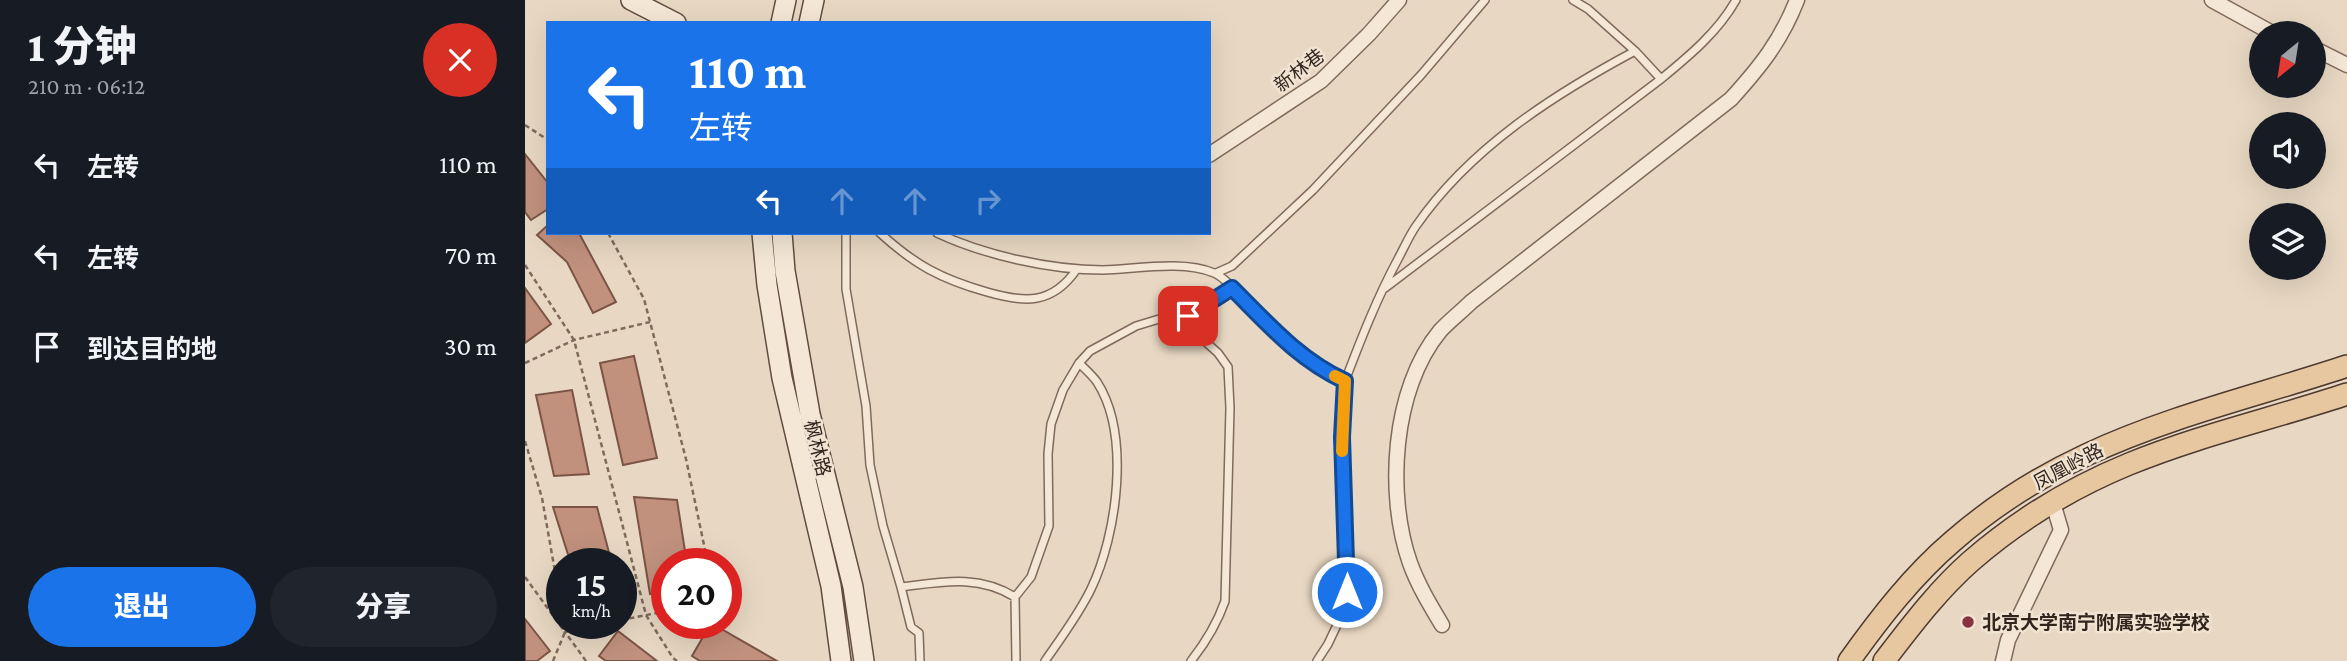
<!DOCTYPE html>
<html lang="zh">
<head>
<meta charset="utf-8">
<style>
  :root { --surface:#171b24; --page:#20242c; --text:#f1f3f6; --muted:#9ea1a6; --accent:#1a73e8 }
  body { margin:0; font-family:"Crimson Pro","Noto Sans SC",serif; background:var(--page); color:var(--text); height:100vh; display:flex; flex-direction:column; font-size:26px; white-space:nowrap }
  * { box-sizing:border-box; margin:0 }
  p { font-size:23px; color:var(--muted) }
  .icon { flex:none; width:38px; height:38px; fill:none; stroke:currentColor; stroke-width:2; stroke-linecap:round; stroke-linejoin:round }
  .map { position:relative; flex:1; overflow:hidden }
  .sheet { display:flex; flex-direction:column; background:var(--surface); width:525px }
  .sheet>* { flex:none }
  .guide { position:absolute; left:21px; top:21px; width:665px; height:214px; border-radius:0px; box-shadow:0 7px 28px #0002; background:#1a73e8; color:#fff; overflow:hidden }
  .needle { width:46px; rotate:210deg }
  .buttons { position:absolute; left:1724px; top:21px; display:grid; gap:14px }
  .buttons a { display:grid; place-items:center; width:77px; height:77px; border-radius:50%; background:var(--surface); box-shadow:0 7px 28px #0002; font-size:35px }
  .speed { position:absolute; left:21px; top:548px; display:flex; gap:14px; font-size:35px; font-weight:700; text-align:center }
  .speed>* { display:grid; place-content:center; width:91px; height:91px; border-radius:50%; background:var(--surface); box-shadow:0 7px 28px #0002; line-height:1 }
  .speed small { font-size:18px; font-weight:400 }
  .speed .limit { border:10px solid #d22; background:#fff; color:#111 }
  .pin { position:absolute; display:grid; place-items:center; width:60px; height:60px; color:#fff; margin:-30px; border-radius:14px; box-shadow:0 4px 10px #0006 }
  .me { position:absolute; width:77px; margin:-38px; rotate:0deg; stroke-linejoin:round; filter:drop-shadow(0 0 5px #0008) }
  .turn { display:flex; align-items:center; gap:24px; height:147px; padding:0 28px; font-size:32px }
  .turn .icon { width:91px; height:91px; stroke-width:2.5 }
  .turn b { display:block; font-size:49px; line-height:60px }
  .lanes { display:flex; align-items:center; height:66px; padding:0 28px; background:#0003; justify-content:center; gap:35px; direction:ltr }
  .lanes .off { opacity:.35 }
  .round { display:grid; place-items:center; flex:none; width:74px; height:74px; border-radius:37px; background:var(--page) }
  .head { display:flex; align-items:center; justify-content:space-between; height:119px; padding:0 28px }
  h1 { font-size:42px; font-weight:800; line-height:52px }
  .action { display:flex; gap:14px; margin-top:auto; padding:14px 28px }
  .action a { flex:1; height:80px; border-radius:42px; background:var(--accent); color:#fff; font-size:28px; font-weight:800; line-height:80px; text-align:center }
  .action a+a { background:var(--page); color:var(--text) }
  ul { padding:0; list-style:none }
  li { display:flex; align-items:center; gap:21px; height:91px; padding:0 28px }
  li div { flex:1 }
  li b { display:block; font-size:26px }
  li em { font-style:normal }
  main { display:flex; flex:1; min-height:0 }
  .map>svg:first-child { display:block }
  .building { fill:#c1917e; stroke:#7c5445; stroke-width:2 }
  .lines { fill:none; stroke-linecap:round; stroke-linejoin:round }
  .lane-casing { stroke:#806a5c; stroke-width:10 }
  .street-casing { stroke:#806a5c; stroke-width:17 }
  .secondary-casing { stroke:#624c40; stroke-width:22 }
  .primary-casing { stroke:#4e3a30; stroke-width:24 }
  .path { stroke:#806a5c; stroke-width:2.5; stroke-dasharray:5 3.5; stroke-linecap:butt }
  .lane { stroke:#f4e7d5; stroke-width:7 }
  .street { stroke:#f4e7d5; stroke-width:14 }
  .secondary { stroke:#f4e7d5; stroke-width:19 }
  .primary { stroke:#e7c79f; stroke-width:21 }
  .route-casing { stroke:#114b97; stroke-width:18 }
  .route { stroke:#1a73e8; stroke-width:12 }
  .slow { stroke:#f59e0b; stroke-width:12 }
  .poi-dot { fill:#873440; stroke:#f0e3d2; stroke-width:2.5 }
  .labels { text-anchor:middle; stroke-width:5; stroke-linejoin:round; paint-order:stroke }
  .street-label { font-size:19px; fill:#32251e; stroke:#f0e3d2 }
  .poi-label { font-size:19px; font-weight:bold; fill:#32251e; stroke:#f0e3d2; text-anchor:start }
</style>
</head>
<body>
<main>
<section class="sheet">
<div class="head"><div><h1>1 分钟</h1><p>210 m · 06:12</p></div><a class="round" style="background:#d93025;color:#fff"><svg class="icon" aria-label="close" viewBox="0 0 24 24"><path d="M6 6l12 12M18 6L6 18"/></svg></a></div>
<ul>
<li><svg class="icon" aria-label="left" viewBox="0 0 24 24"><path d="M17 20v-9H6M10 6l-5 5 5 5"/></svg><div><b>左转</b></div><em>110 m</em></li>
<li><svg class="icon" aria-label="left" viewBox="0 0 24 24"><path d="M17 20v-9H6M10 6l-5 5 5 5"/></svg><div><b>左转</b></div><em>70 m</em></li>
<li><svg class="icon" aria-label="arrive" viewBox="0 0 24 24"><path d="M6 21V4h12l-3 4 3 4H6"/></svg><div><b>到达目的地</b></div><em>30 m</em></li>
</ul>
<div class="action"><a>退出</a><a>分享</a></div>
</section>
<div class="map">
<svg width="1822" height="661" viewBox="0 0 1822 661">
  <rect width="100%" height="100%" fill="#e8d8c3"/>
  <path class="building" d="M0,154L23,183V209L6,220L0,212Z
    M23,225V233H54L91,302L68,313L42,262L12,235Z
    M0,288L26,324L0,343Z
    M109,356L132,458L98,465L75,363Z
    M47,390L64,474L29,476L11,395Z
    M109,497L152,500L162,564H142V591L125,594Z
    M28,507H72L87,564H46Z
    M0,619L25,651L12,661H0Z
    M186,623L252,661H175L167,656Z
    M93,631L132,661H81L74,656Z"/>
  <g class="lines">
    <defs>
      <path id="lane" d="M1048,0L1063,9L1110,51
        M321,233V289L341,406L345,465L358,526L376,587C417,582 453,574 490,597L506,577L524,526L523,454L526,424L538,390L554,363L565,351L611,326L644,316H663L707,288
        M355,233C390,265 416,279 462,292C500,303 527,305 552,269
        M412,233C459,255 525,270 578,270C611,269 658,260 689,273C701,278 712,293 721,302C754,334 776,361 820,381C836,339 852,298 873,259C879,248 884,236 891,226C945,148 1028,95 1110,51L1136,79C1164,56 1193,32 1211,0
        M691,273L707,266L788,190L896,75L960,0
        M860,288L1136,79
        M663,316L674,336L693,353L703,367L705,408L700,601C692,624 681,642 666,661
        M376,587L386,627L394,633L395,661
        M490,597L491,661
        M520,661C536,638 554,614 566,589C592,535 606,435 572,382C567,375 560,369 554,363
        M792,661L803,644L821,606L823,578L816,437L820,381"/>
      <path id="street" d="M1687,0L1747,33
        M1788,48L1822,65
        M684,155L796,81L844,34L874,0
        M917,625C905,605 893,585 885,563C861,495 867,389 915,331C924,321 936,312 946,302L1206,99C1235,67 1256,41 1272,0
        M1478,661L1483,640L1536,530L1528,503"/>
      <path id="secondary" d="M106,0L151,23
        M256,23L261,0
        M284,23L289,0
        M237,233L242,285L257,378L306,586L316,661
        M257,233L260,271L285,414L328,587L339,661"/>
      <path id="primary" d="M1324,661C1354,619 1388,575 1428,541C1467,507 1514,477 1561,455C1644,416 1735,395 1822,366
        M1359,661C1386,626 1413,590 1446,561C1492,521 1548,487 1604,464C1675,435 1750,418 1822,394"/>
    </defs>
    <use href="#lane" class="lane-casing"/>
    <use href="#street" class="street-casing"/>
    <use href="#secondary" class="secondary-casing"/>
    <use href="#primary" class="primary-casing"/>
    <path class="path" d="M0,125L23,140
      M83,233L119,299L161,459L183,564
      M0,265L49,340L121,615L148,658L152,661
      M0,363L49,340L125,322
      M0,441L17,498L37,611
      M0,577L40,632
      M96,620L142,611
      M28,661L40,632L39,623
      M61,661L40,632L84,623"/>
    <use href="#lane" class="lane"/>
    <use href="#street" class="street"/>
    <use href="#secondary" class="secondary"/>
    <use href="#primary" class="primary"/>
  </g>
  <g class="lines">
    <defs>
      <path id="route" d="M663,316L707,288C743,324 773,359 820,381L817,437L822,592"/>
    </defs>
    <use href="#route" class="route-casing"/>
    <use href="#route" class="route"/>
    <path class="slow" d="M810,376L820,381L817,451"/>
  </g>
  <circle class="poi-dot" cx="1443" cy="622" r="7"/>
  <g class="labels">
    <g class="street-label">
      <text transform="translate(774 70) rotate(-37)" y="7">新林巷</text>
      <text transform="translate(293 448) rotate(76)" y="7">枫林路</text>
      <text transform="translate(1543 466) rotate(-28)" y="7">凤凰岭路</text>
    </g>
    <g class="poi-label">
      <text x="1457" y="629">北京大学南宁附属实验学校</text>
    </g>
  </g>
</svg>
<div class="buttons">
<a><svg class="needle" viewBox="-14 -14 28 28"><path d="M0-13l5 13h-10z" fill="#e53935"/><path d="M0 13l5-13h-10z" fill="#9ea1a6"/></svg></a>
<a><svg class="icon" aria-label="sound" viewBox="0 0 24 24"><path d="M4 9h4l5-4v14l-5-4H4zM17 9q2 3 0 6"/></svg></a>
<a><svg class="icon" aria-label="layers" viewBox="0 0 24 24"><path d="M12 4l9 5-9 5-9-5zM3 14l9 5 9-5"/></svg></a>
</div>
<div class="speed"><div>15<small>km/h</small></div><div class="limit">20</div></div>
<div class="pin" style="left:663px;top:316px;background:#d93025"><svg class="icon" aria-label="arrive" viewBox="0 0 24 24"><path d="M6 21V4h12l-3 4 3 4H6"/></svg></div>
<svg class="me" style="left:822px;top:592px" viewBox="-20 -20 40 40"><circle r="17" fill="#1a73e8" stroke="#fff" stroke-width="3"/><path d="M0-11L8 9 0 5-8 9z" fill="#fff"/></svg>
<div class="guide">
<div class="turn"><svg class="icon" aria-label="left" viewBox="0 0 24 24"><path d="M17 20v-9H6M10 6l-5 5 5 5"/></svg><div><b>110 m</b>左转</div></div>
<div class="lanes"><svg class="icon" aria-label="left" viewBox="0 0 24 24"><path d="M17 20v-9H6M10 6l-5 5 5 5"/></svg><svg class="icon off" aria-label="ahead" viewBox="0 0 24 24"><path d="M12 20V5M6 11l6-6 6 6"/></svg><svg class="icon off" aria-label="ahead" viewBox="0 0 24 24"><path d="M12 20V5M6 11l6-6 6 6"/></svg><svg class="icon off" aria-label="right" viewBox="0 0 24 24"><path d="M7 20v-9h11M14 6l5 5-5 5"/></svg></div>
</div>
</div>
</main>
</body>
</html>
